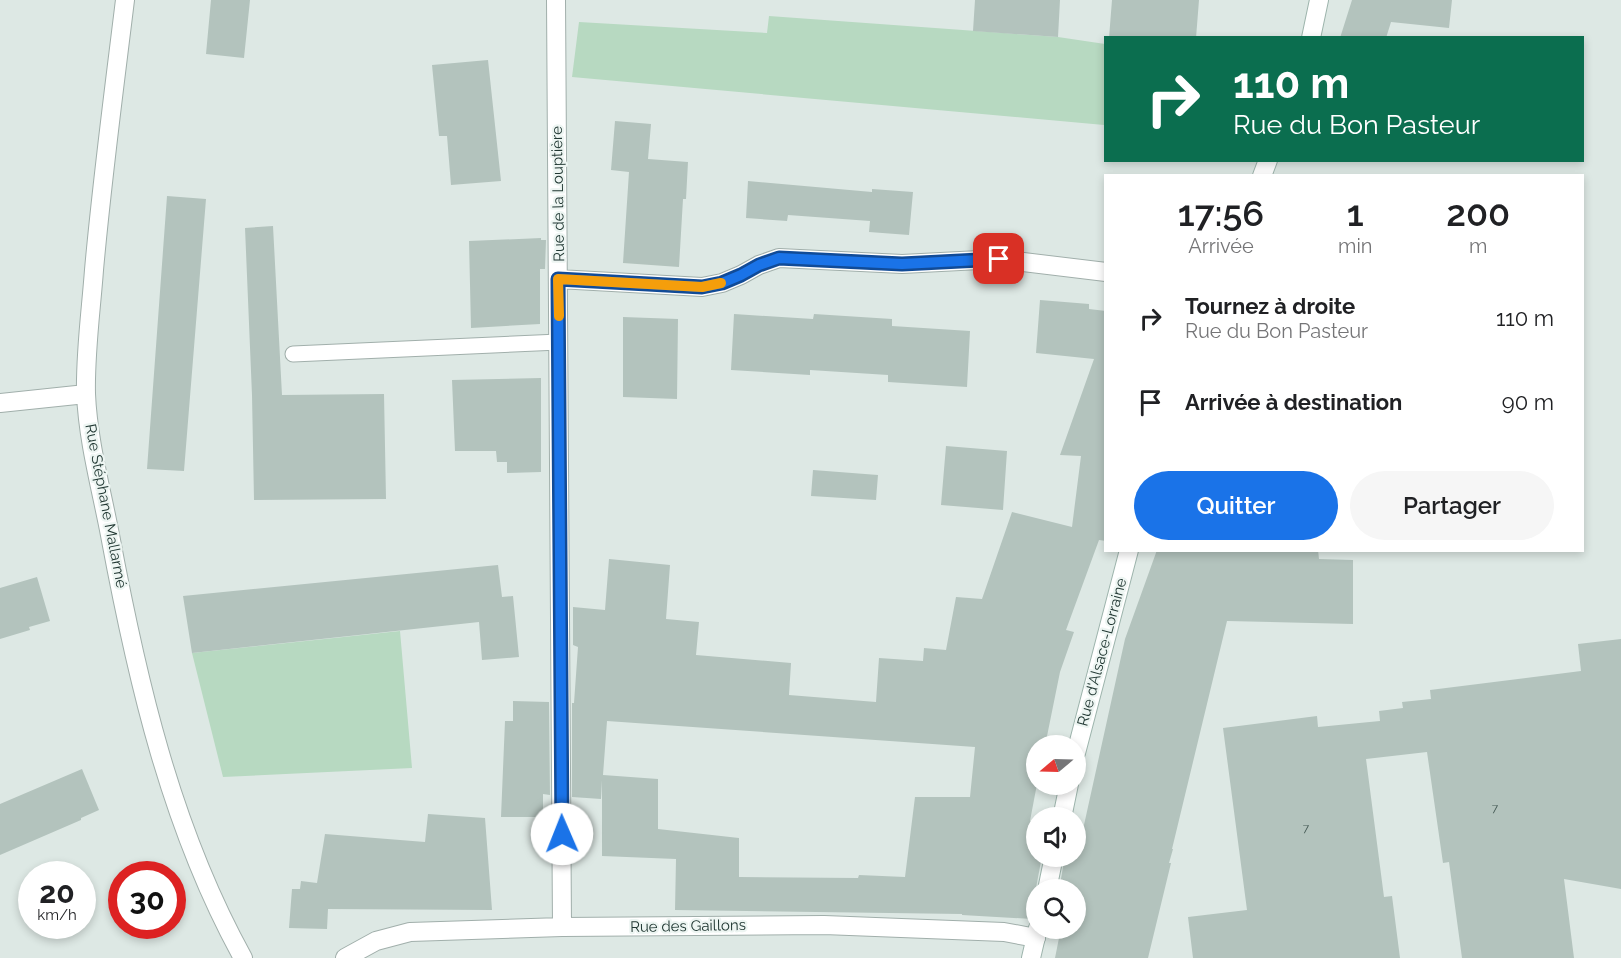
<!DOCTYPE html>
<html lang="fr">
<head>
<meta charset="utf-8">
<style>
  :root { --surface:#fff; --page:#f6f6f6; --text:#202124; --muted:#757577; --accent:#1a73e8 }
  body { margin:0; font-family:Raleway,sans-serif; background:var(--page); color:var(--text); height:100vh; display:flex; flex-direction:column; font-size:22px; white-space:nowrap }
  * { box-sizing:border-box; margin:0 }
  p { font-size:20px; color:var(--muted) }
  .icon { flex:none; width:33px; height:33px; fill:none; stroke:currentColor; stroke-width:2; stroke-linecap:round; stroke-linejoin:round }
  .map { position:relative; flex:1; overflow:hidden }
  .drawer { position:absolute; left:1104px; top:174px; width:480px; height:378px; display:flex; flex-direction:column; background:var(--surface); border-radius:0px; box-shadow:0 3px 9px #0003 }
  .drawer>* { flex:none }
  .hud { position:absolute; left:1104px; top:36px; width:480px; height:126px; border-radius:0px; box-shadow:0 3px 9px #0003; background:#0b6e4f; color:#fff; overflow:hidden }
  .needle { width:39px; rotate:251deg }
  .tools { position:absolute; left:1026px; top:735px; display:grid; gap:12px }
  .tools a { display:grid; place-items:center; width:60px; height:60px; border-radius:50%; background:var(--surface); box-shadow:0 3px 9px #0003; font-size:30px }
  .speed { position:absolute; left:18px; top:861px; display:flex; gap:12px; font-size:30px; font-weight:700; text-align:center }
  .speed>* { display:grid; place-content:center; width:78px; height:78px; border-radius:50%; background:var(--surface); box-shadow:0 3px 9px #0003; line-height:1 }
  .speed small { font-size:15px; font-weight:400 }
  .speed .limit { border:9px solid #d22; background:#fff; color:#111 }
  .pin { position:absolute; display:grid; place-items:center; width:51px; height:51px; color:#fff; margin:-26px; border-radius:12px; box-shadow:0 3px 9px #0006 }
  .me { position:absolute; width:66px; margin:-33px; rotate:359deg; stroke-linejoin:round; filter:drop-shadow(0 0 4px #0008) }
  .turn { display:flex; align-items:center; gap:21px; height:126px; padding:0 30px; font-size:27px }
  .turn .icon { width:78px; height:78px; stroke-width:2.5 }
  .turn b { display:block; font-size:42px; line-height:51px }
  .eta { display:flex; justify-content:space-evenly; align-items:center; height:102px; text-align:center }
  .eta b { font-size:36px; font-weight:600; line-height:42px }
  .action { display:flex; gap:12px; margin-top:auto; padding:12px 30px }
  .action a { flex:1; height:69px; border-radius:36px; background:var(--accent); color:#fff; font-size:24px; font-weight:600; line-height:69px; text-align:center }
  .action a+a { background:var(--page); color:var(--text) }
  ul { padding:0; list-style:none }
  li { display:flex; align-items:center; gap:18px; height:84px; padding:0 30px }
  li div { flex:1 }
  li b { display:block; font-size:22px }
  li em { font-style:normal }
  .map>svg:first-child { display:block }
  .green { fill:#b7d9c1 }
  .building { fill:#b3c3bd; fill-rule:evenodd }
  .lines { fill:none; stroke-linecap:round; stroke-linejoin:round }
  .lane-casing { stroke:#a1afab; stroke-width:17 }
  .street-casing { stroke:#a1afab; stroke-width:20 }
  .secondary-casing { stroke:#9db4ac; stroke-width:20 }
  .lane { stroke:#fff; stroke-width:15 }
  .street { stroke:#fff; stroke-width:18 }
  .secondary { stroke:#fff; stroke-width:18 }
  .route-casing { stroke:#114b97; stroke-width:15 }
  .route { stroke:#1a73e8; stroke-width:10 }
  .slow { stroke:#f59e0b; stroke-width:10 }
  .labels { text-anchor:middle; stroke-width:4.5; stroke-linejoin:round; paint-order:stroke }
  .number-label { font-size:12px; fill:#455a55 }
  .street-label { font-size:15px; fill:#203732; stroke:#edf5f2 }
</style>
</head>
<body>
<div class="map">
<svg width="1621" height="958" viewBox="0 0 1621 958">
  <rect width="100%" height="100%" fill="#dde8e4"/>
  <path class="green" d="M769,16L1058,37L1105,44L1104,125L572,77L579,22L767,33Z
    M400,631L412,768L223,777L192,653Z"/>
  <path class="building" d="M211,0H250L244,58L206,54Z
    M975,0H1060L1058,37L973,31Z
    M1112,0H1199L1196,38H1109Z
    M1352,0H1452L1449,28L1391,22L1386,38H1340Z
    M488,60L501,181L451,185L447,136H439L432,65Z
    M615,121L651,124L648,159L688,162L686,199H683L679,267L623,263L629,172L611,170Z
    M748,181L872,192V189L913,192L909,235L869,232L870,221L788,215L787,221L746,218Z
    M167,196L206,199L184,471L147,469Z
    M273,226L282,395L384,394L386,499L254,500L252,395L245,228Z
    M541,238V240H546L545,269H540V324L471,328L469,241Z
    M1040,300L1089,304V309L1106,311V541L1099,540L1066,630L1074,632L1060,672L1045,746H1036L1037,784L1030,821H1036V856H1042L1036,888V917L1032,919L962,915V914L675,910L676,859L602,856V780L601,799L572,797V703H574L578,647L573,645V607L605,610L609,559L670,565L666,619L699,622L696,655L791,663L789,695L876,702L879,658L923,661L924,648L946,650L956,597L982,599L1012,512L1072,527L1081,456L1060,455L1094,359L1036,353ZM607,721L975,747L970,797H915L905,877L859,875L858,878L739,877V838L658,829V779L603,775Z
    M734,314L813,319L814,314L892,319V326L970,331L967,387L888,382V375L810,370V375L731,370Z
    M623,317L678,319L677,399L623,397Z
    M541,378V472L507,473V462H497L496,451H455L452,380Z
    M946,446L1007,451L1003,510L941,505Z
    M813,470L878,475L876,500L811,496Z
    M1157,550H1318L1319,559L1353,560V624L1227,621L1172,849H1173L1169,863H1171L1148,958H1055L1061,928H1076V890H1059L1065,856H1076V824L1084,825L1125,639Z
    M498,565L502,597L513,596L519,657L482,660L479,622L192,653L183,596Z
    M37,577L50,621L29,627L30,630L0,639V588Z
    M1621,639V889L1564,879L1574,958H1462L1449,862L1443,863L1427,752L1366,759L1384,897L1392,896L1400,958H1193L1188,917L1247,910L1223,728L1317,716L1318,727L1380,721L1379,711L1403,708L1402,702L1431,699L1430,690L1581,671L1578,644Z
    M513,701L549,702L550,795L543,794V817H501L505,721H513Z
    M82,769L99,810L81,818V820L0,855V804Z
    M428,814L485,818L492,910L328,909L327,929L289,928L292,889H300L301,881L317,883L325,834L425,842Z"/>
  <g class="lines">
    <defs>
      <path id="lane" d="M293,354L559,342"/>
      <path id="street" d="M125,0C114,90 102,180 94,270C91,311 85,353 86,394C88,441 101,488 110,535C137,680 171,828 243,958
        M556,0L562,927
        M558,279L702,287L722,283L741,275L759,265L779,258L902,264L999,259L1106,272
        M0,403L86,394
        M345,958L376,941L410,932L562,927L824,925L1004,932L1036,938"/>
      <path id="secondary" d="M1311,38L1319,0
        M1262,176L1268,160
        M1076,753L1129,550
        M1062,818L1069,784
        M1047,890L1054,856
        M1031,958L1038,928"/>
    </defs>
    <use href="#lane" class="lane-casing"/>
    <use href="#street" class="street-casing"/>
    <use href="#secondary" class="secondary-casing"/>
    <use href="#lane" class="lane"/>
    <use href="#street" class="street"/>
    <use href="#secondary" class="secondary"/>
  </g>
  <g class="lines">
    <defs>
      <path id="route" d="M562,834L558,279L702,287L722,283L741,275L759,265L779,258L902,264L999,259"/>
    </defs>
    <use href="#route" class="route-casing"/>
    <use href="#route" class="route"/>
    <path class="slow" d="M559,316L558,279L702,287L721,283"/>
  </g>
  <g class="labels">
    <g class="number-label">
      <text x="1495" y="812">7</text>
      <text x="1306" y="832">7</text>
    </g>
    <g class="street-label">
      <text transform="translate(558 194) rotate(-91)" y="5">Rue de la Louptière</text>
      <text transform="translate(106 506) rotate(79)" y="5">Rue Stéphane Mallarmé</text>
      <text transform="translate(1102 652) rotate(-75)" y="5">Rue d'Alsace-Lorraine</text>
      <text transform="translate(688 926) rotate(-1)" y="5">Rue des Gaillons</text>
    </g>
  </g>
</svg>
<div class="tools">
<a><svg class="needle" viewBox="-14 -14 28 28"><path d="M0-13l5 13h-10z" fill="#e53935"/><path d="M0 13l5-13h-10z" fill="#757577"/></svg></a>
<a><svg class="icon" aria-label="sound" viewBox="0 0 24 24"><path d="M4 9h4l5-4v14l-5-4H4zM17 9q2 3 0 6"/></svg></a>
<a><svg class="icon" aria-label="search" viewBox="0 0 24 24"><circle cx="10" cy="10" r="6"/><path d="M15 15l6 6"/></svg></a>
</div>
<div class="speed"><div>20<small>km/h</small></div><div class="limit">30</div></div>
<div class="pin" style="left:999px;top:259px;background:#d93025"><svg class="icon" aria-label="arrive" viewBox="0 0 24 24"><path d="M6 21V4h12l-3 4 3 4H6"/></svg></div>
<svg class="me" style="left:562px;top:834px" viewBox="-20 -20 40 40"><circle r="19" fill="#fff"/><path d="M0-13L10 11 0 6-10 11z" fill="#1a73e8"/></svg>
<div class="hud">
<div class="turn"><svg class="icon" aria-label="right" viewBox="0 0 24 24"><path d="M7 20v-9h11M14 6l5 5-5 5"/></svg><div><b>110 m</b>Rue du Bon Pasteur</div></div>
</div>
<section class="drawer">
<div class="eta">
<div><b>17:56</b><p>Arrivée</p></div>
<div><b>1</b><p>min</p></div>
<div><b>200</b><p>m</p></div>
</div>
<ul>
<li><svg class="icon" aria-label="right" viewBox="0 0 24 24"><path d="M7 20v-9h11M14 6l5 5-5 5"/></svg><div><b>Tournez à droite</b><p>Rue du Bon Pasteur</p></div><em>110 m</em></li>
<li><svg class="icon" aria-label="arrive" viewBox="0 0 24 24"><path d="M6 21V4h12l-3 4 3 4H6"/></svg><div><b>Arrivée à destination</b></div><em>90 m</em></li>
</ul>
<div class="action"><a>Quitter</a><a>Partager</a></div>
</section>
</div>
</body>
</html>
